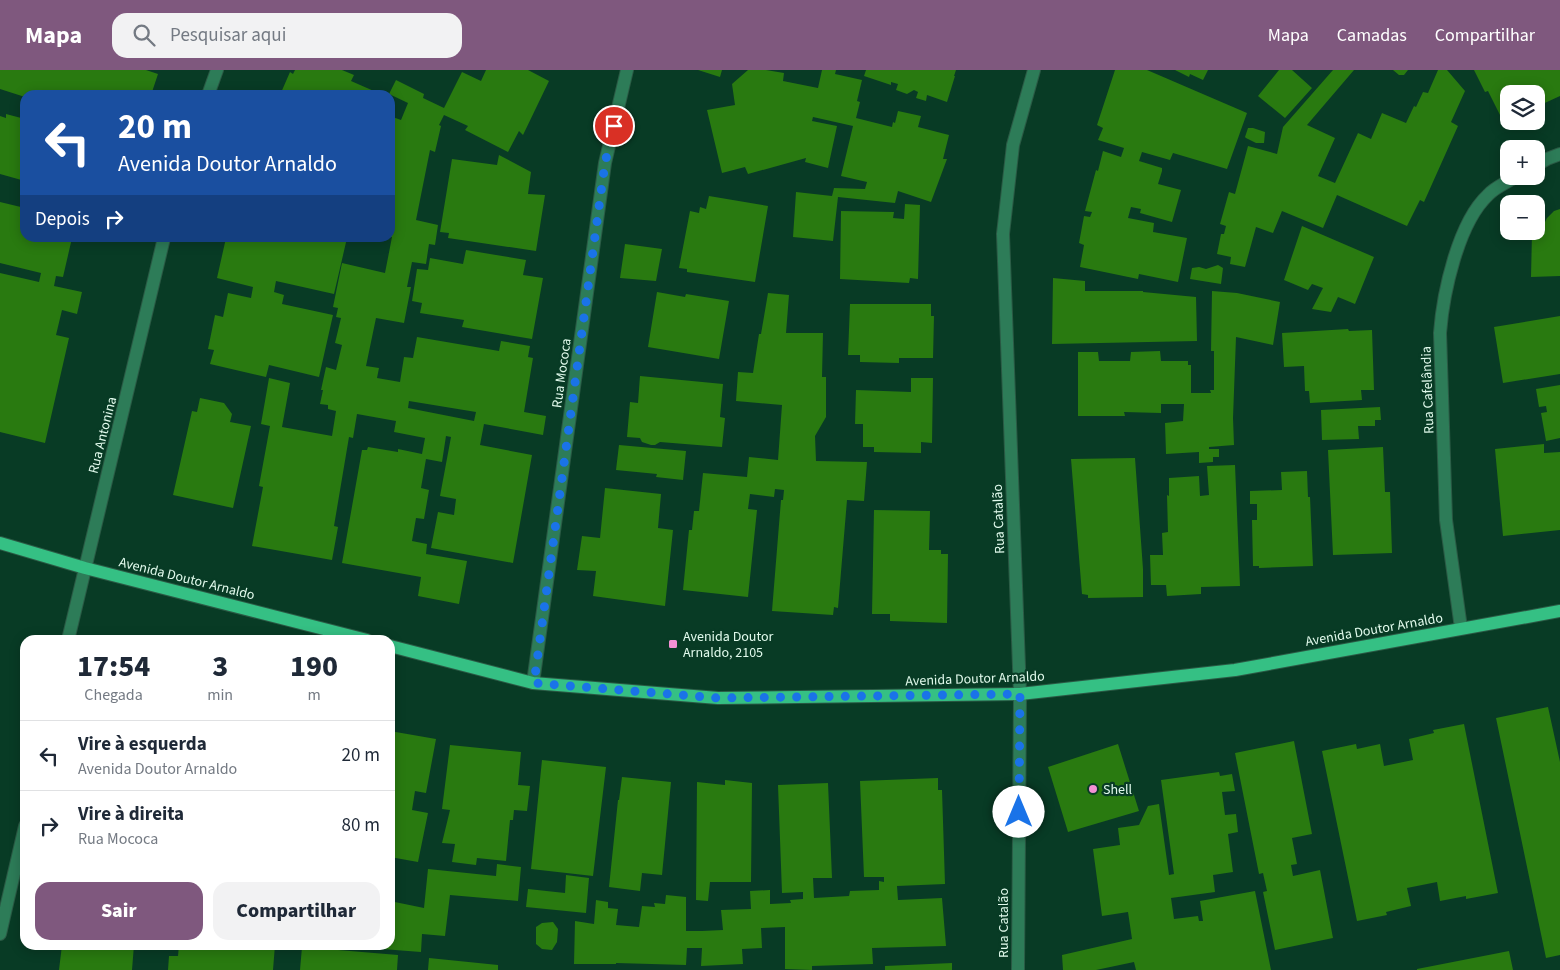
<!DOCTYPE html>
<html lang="pt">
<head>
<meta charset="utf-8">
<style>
  :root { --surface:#fff; --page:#f2f2f3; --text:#1f2937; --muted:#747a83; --line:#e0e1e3; --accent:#7f587e }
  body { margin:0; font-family:"Source Sans 3",sans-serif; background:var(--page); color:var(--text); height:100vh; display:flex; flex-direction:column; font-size:19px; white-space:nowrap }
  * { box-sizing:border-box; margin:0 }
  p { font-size:16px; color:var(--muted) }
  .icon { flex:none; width:28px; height:28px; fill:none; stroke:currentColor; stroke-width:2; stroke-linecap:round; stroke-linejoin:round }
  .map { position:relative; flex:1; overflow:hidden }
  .panel { position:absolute; left:20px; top:565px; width:375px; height:315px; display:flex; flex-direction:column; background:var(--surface); border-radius:15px; box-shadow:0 2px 12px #0003 }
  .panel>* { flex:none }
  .top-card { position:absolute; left:20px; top:20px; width:375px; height:152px; border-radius:15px; box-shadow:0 2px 12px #0003; background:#1a4fa0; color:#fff; overflow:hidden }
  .tools { position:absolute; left:1500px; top:15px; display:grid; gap:10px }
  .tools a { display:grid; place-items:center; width:45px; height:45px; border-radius:10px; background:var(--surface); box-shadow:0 2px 12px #0003; font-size:25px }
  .pin { position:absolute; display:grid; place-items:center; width:42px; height:42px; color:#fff; margin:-21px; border:2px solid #fff; border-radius:50%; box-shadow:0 1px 5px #0007 }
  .me { position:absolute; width:55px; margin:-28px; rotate:0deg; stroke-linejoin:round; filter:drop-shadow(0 0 4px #0008) }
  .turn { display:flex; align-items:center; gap:18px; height:105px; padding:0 15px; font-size:22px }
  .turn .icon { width:65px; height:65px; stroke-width:2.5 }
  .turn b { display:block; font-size:35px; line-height:42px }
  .then { display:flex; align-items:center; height:48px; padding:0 15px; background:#0003; gap:10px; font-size:19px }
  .eta { display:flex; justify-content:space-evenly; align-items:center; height:85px; text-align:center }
  .eta b { font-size:30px; font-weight:800; line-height:35px }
  .primary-button { display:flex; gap:10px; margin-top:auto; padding:10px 15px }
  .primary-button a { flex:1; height:58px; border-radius:15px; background:var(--accent); color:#fff; font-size:20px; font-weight:800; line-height:58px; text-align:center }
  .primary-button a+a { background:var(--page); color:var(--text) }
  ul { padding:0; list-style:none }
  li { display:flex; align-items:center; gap:15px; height:70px; padding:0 15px; border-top:1px solid var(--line) }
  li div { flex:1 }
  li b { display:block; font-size:19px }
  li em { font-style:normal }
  header { display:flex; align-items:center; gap:30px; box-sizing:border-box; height:70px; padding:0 25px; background:var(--accent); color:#fff }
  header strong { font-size:24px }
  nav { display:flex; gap:28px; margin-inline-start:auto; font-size:18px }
  .search { width:350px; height:45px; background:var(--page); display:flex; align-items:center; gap:12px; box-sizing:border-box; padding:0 18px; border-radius:15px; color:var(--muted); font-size:19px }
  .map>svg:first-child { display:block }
  .building { fill:#297a10; fill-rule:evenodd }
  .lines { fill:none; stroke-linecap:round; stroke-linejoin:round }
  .minor-casing { stroke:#2b5a45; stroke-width:14 }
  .major-casing { stroke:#2b5a45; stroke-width:14 }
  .minor { stroke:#2d7c58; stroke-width:12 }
  .major { stroke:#35c084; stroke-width:12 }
  .route { stroke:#1a73e8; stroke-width:9; stroke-dasharray:0 16.2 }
  .poi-dot { fill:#f491d4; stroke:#083b25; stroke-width:2 }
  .labels { text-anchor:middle; stroke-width:4.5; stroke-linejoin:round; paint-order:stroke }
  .street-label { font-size:14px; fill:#e1faec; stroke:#083b25 }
  .poi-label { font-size:14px; fill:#e1faec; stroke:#083b25; text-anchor:start }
</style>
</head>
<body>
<header>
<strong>Mapa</strong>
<div class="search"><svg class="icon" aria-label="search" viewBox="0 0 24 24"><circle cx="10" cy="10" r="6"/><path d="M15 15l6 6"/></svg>Pesquisar aqui</div>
<nav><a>Mapa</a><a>Camadas</a><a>Compartilhar</a></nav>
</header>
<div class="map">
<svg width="1560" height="900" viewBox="0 0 1560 900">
  <rect width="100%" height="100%" fill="#083b25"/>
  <path class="building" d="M0,0H146L158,4L151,25H25V27L0,19Z
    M295,0H342L354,5L351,11L383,25H280L290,2L293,4Z
    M486,0H528L549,11L523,65L519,61L508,82L465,60L468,56L444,45L439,55L441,56L435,82L430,80L416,150L438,155L435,175L429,174L426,194L412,192L407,217H411L404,253L376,248L366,296L379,298L377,308L400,312L404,287L413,288L417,267L499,281L501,271L530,276L528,287L533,288L524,342L546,346L543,365L484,354L480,375L532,385L513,493L431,478L438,442L454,445L456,429L440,426L451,367L446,366L442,392L426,389L421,418L429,420L424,449L416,448L412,471L427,474L426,484L467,491L459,534L418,526L421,507L342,493L362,380H367L368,377L398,382V379L422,384L425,368L394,362L396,351L357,344L353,368L349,367L334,456L338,457L332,490L252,476L263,417L259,416L270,356L261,354L269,308L290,313L282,357L332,366L336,341L328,339V335L320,334L323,320H321L326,297L336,300L342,275L335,273L341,248L336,247L338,238L333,237L342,193L385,203L392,167H390V46L401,50L408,33L389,24L396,10L424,24L423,28L444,38L462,2L481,11ZM409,331L476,342L474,351L408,338Z
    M698,0H722L720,7Z
    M748,0H766L784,3L783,11L818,18L822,0H836L835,4L862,10L857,31L860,32L856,48L892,57L893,52L895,53L898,41L921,46L918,57L949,65L943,89H947L931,132L898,121L895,133L838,127L833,171L793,167L796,122L832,126L834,118L865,119L867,112L841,106L853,56L813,47L812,51L837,56L828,98L805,92L806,88L748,104L745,97L722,103L707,40L735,35L732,14Z
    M866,0H956L954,6H955L947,32L927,25L926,31L916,28L918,22L914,20L907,24L896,20L898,14L891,12V15L864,6Z
    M1115,0H1147L1247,43L1227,99L1173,83L1170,90L1142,82L1139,91L1162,98V101L1158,114L1181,120L1172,152L1140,143L1141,139L1131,137L1128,148L1154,153L1153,162L1187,168L1178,212L1139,204L1138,209L1080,197L1084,175L1079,173L1084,146L1090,147L1092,142L1085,141L1096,100L1098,101L1103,81L1121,87L1124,78L1098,70L1103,58L1097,55Z
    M1175,0H1208L1203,10L1190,4L1189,7Z
    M1279,0H1292L1312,18L1285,48L1258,26Z
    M1333,0H1354L1307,55L1335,68L1318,106L1335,113L1358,63L1371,69L1382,43L1406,53L1414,36L1416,37L1423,22L1428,23L1438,0H1447L1465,21L1451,52L1458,56L1424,132L1420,130L1407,156L1337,125L1323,158L1282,141L1273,163L1256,157L1245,197L1230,194L1231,187L1217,184L1221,164H1224L1226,156L1220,154L1229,122L1235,124L1248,76L1277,84L1283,57Z
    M1393,0H1408L1404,5H1399Z
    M1474,0H1560V26L1536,37V24H1509V51L1504,53L1488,21L1485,22Z
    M6,44L25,49V111L0,104V46L6,48Z
    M1248,58H1253L1265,62L1264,73H1256L1246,68L1245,67Z
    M499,85L531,102L528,124L545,125L536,181L448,168L449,163L440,162L452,89L497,95Z
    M709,126L768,136L755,212L687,202V199L679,198L690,141L699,143L700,137L706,139Z
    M0,132L25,138V168H72L63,207L56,206L54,216L82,222L77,244L62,240L56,265L69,268L45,373L0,362V203L39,212L41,203L0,193Z
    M905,134L920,135L918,209L910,208L909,213L840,209L841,141L894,142L893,148L904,149Z
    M1560,139V206L1531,207L1532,163L1545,161V152L1547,148L1554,141Z
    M1302,156L1374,187L1355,234L1338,227L1331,242L1312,239L1323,218L1312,214L1308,220L1284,210Z
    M226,168H347L334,224L276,211L274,222L284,225L282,234L333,245L319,307L269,295L266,307L210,294L214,280L208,279L215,245L223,247L228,223L251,228L253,217L217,208Z
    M625,174L662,179L656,211L620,208Z
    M466,180L526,190L523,205L543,208L532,269L462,257L464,250L420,243L422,233L412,231L417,199L428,200L430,188L463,194Z
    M1218,195L1223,198L1221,214L1190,209L1192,198L1199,197L1206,199Z
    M1053,208L1085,211V221H1143V222L1196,227L1197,271L1052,274Z
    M1212,221L1237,223L1280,232L1273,275L1236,267L1233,348L1234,375L1209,377V379H1219V387H1213V392L1199,393V382L1166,384L1165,353L1183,351L1184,334H1161V343L1124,342L1125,346H1078V282H1098L1099,291H1130L1131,282L1160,281L1161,291H1188V295H1191V323H1211L1210,320H1214V281H1211Z
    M657,222L685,227L686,224L729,231L719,289L648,277Z
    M768,223L789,225L786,263H823L822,307H826V347L815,366L816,391L867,392L864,431L847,430L838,538L834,537L833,545L772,541L781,430H783L784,420L775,419L774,427L750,424L748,439L757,440L748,527L683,520L689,460H692L694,441H699L703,403L747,407L749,387L778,390L782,335L736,331L738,302L753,303L759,264H761Z
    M850,234H931V246H934L933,288H899V293L860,292V285H848Z
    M1560,246V304L1503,313L1494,257Z
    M1348,259L1349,261L1372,260L1374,320H1361L1362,330L1310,333L1309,321H1305L1304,296L1284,297L1282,263Z
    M640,306L723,314L720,347L725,348L722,377L660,372L655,375H651L642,372L640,368L627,367L630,332L638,333Z
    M911,308H933L932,373L921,372V383L874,382V377H863V354H855L856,320L911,322Z
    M1560,315V368L1546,371L1541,343L1547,342L1546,336L1539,337L1536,319Z
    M200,328L224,333L232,344L230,352L251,356L233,438L173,425L192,341L197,342Z
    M1380,337L1381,350H1375V356H1358L1359,369L1322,370L1321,340Z
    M1544,374V383L1560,382V460L1503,466L1495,379Z
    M619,375L686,381L683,410L656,407L657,404L616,400Z
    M1383,377L1385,422H1390L1392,483L1333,485L1328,380Z
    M1135,388L1143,499V527L1088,528V525L1082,524L1071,389Z
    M1235,395L1240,516L1201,517V524L1167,526L1166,515H1151L1150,485H1163L1162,463L1168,462L1167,425L1169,426V408L1199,406L1200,426L1209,425L1207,396Z
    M1307,401L1308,427H1310L1313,496L1259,498V496H1253L1252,450H1257V434H1250V421L1282,420L1281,402Z
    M605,418L661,424L658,458L673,460L665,536L593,526L596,501L577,500L582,466L600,468Z
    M874,440L930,441L929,480H941V484H948L947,553L890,551V544H872Z
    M1548,637L1560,692V885L1546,888L1496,648Z
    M1464,654L1498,823L1466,829V826L1440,831L1437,812L1407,818L1411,836L1386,842L1387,845L1357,851L1322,681L1356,674L1357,679L1380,674L1384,696L1413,690L1409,669L1434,663L1433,660Z
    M390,661L436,669L426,723L415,721L412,740L428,743L418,792L390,787Z
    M1294,671L1312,764L1292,768L1297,794L1291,795L1293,806L1320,800L1333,868L1275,880L1263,822L1267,821L1263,803L1259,804L1235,683Z
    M1118,674L1139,741L1068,762L1048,697Z
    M450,675L521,682L518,715L530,716L527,741L514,740L513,750H510L506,791L477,788L476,795L452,792L455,774L442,773L450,740L442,739Z
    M542,690L606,697L593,806L531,799Z
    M1219,702L1220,706L1232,704L1235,721L1222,722L1225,745L1236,744L1238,762L1228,764L1233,802L1213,805L1215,822L1171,828L1174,849L1198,846L1199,851H1203L1200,831L1255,821L1271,900H1136L1134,892L1096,900H1063L1062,885L1132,869L1128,842L1102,846L1093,779L1120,775L1118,758L1139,755L1148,736L1159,734L1169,805L1174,804L1161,710Z
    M622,707L671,712L662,805L642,803L640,821L609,817L618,730H619Z
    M938,708V720H942L945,814L897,816L898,830L942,828L946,876L872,878L873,894L812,896V900L785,899V857L761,858L762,878L742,879L743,894L701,896L702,878H687L686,895L616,893V894H574L575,851L594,854L596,830L608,832V838L618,839L616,855L639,857L642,836L655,837L654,833L665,834L666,825L686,827V861H702L723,860L721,840L751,839L750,821L770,820V834L791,833L790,830L803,829V822L782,823L778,715L828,713L832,808H813L814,828L849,826L850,821L879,820V811L884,812V807H864L860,711Z
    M725,710L752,713L751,812H710L708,831L696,830L697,712L725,715Z
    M497,794L521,797L518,831L450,825L445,866L422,864L421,882L356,877V875H390V831L424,838L428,799L496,806Z
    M390,805L395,806L391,829H390Z
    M566,805L589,808L586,843L526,837L528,819L565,823Z
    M553,852L558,859L557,872L552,880L542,879L536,874V857L542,853Z
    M62,875H134L132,900H59Z
    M179,875H275L273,900H168L169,886H178Z
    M302,877L398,885L397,900H300Z
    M1509,881L1513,900H1417V899Z
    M429,888L498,895V900H428Z
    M952,893V900H885V896Z"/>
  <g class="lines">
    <defs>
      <path id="minor" d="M208,25L217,0
        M1536,95L1547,89L1560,84
        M1461,558L1446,450L1440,263C1443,223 1458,153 1488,125C1495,117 1508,112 1517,106
        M68,570L164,168
        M533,613L605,93L627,0
        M0,864L25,756
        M1018,900L1020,624L1003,164L1013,75L1034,0"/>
      <path id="major" d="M0,473L85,498L367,570
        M390,576L533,613L718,628L1020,624L1235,600L1560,541"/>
    </defs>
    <use href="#minor" class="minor-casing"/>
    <use href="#major" class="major-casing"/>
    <use href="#minor" class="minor"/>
    <use href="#major" class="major"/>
  </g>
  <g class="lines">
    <path class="route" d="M614,56L605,93L534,613L718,628L1020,624L1019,742"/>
  </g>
  <g class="poi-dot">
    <rect x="668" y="569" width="10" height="10" rx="2.5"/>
    <circle cx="1093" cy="719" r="5"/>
  </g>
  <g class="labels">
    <g class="street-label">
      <text transform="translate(561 303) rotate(-82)" y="5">Rua Mococa</text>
      <text transform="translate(1427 320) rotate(-92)" y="5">Rua Cafelândia</text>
      <text transform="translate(102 365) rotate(-76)" y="5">Rua Antonina</text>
      <text transform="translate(998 449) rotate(-92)" y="5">Rua Catalão</text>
      <text transform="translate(187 508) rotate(14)" y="5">Avenida Doutor Arnaldo</text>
      <text transform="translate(1374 559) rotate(-10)" y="5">Avenida Doutor Arnaldo</text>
      <text transform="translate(975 608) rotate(-2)" y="5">Avenida Doutor Arnaldo</text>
      <text transform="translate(1003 853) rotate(-90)" y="5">Rua Catalão</text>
    </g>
    <g class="poi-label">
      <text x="683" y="571">Avenida Doutor<tspan x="683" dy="16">Arnaldo, 2105</tspan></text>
      <text x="1103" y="724">Shell</text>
    </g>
  </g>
</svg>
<div class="tools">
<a><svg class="icon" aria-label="layers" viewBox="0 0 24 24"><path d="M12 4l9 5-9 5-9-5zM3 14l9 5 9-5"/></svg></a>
<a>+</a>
<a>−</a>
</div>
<div class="pin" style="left:614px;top:56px;background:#d93025"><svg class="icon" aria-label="arrive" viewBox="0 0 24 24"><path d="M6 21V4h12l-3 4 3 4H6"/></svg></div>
<svg class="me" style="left:1019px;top:742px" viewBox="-20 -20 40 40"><circle r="19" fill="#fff"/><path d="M0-13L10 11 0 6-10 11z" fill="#1a73e8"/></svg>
<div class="top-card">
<div class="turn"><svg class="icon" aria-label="left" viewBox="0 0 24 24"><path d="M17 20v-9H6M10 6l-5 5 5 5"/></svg><div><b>20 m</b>Avenida Doutor Arnaldo</div></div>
<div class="then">Depois<svg class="icon" aria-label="right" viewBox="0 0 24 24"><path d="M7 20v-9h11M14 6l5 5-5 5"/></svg></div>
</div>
<section class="panel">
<div class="eta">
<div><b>17:54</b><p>Chegada</p></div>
<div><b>3</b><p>min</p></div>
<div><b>190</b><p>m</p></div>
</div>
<ul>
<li><svg class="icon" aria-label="left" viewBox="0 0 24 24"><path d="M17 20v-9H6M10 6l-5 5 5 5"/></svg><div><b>Vire à esquerda</b><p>Avenida Doutor Arnaldo</p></div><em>20 m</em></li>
<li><svg class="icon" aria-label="right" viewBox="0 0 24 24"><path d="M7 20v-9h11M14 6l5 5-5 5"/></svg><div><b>Vire à direita</b><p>Rua Mococa</p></div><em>80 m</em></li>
</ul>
<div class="primary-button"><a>Sair</a><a>Compartilhar</a></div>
</section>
</div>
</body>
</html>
